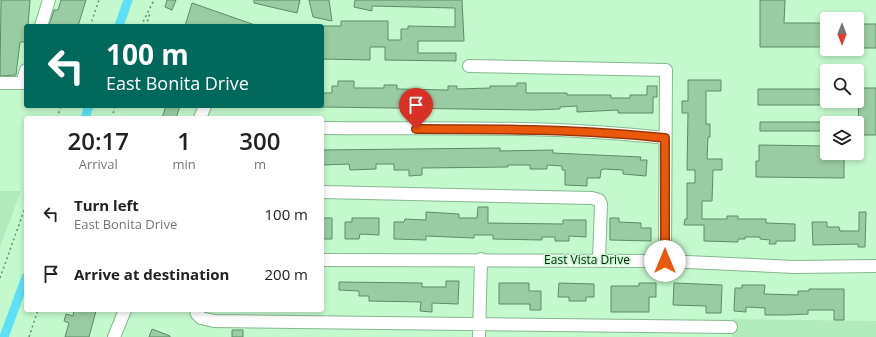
<!DOCTYPE html>
<html lang="en">
<head>
<meta charset="utf-8">
<style>
  :root { --surface:#fff; --page:#f6f6f6; --text:#222; --muted:#767676 }
  body { margin:0; font-family:"Open Sans",sans-serif; background:var(--page); color:var(--text); height:100vh; display:flex; flex-direction:column; font-size:15px; white-space:nowrap }
  * { box-sizing:border-box; margin:0 }
  p { font-size:13px; color:var(--muted) }
  .icon { flex:none; width:22px; height:22px; fill:none; stroke:currentColor; stroke-width:2; stroke-linecap:round; stroke-linejoin:round }
  .map { position:relative; flex:1; overflow:hidden }
  .details { position:absolute; left:24px; top:116px; width:300px; height:196px; display:flex; flex-direction:column; background:var(--surface); border-radius:4px; box-shadow:0 2px 6px #0003 }
  .details>* { flex:none }
  .banner { position:absolute; left:24px; top:24px; width:300px; height:84px; border-radius:4px; box-shadow:0 2px 6px #0003; background:#00695c; color:#fff; overflow:hidden }
  .needle { width:26px; rotate:180deg }
  .buttons { position:absolute; left:820px; top:12px; display:grid; gap:8px }
  .buttons a { display:grid; place-items:center; width:44px; height:44px; border-radius:4px; background:var(--surface); box-shadow:0 2px 6px #0003; font-size:20px }
  .pin { position:absolute; display:grid; place-items:center; width:34px; height:34px; color:#fff; margin:-41px -17px; border-radius:50% 50% 50% 0; rotate:-45deg; box-shadow:0 0 4px #0007 }
  .pin .icon { rotate:45deg }
  .me { position:absolute; width:44px; margin:-22px; rotate:0deg; stroke-linejoin:round; filter:drop-shadow(0 0 3px #0008) }
  .turn { display:flex; align-items:center; gap:14px; height:84px; padding:0 16px; font-size:18px }
  .turn .icon { width:52px; height:52px; stroke-width:2.5 }
  .turn b { display:block; font-size:28px; line-height:34px }
  .eta { display:flex; justify-content:space-evenly; align-items:center; height:68px; text-align:center }
  .eta b { font-size:24px; font-weight:600; line-height:28px }
  ul { padding:0; list-style:none }
  li { display:flex; align-items:center; gap:12px; height:60px; padding:0 16px }
  li div { flex:1 }
  li b { display:block; font-size:15px }
  li em { font-style:normal }
  .map>svg:first-child { display:block }
  .built { fill:#b2ebbc }
  .lines { fill:none; stroke-linecap:round; stroke-linejoin:round }
  .canal { stroke:#5ee0f6; stroke-width:9 }
  .building { fill:#9acca3; stroke:#5c8c66 }
  .minor-casing { stroke:#87b890; stroke-width:14 }
  .path { stroke:#698c6f; stroke-width:1.5; stroke-dasharray:2 3; stroke-linecap:butt }
  .minor { stroke:#fff; stroke-width:12 }
  .route-casing { stroke:#983908; stroke-width:10 }
  .route { stroke:#ea580c; stroke-width:7 }
  .labels { text-anchor:middle; stroke-width:3; stroke-linejoin:round; paint-order:stroke }
  .street-label { font-size:12px; fill:#0d2011; stroke:#c4f8cd }
</style>
</head>
<body>
<div class="map">
<svg width="876" height="337" viewBox="0 0 876 337">
  <rect width="100%" height="100%" fill="#c4f8cd"/>
  <path class="built" d="M0,191H21L0,246Z
    M733,319L876,321V337H732Z"/>
  <g class="lines">
    <path class="canal" d="M119,26L128,0
      M85,118L89,106
      M4,337L26,277"/>
  </g>
  <path class="building" d="M1,0H30L28,26H26V42H20L16,75L0,76Z
    M61,0H86L78,26H49L54,10H58Z
    M167,0H176L172,10L165,7Z
    M254,0H300L297,13L254,3Z
    M309,0H329L332,21L313,17Z
    M355,0H462L464,41H418V53H456V61L385,60V47H370V60L322,59V26H341V21H388V40H401V29H408V26L455,27V8L372,6V11L354,7Z
    M760,0H785L784,23H827V47H760Z
    M192,3L255,25V26H185Z
    M857,24H876V48H857Z
    M688,80H721V91H706V124H710V137H708L707,159H722V170H713L712,201H702V219H727V216H738V219H766V223L795,224V241H776V244H769L770,240L760,239V237H745V239H738V242L704,241V225H684L685,219H687V183H695V170H687L688,113H682V101H688Z
    M338,81H354V88H384V85H397V89L448,90V86H457V89L490,88V86H517V83H526V93H567V95H611V98H630V95H647V86H657V97H653V113H618V110L577,112V106L560,107V109L535,110L322,107V93H332V86H338Z
    M859,88H876V135H858Z
    M758,89H827V105H758Z
    M166,106H180L176,118H162Z
    M760,122H827V131H760Z
    M759,145L827,146V153H844V178L756,177V161H759Z
    M500,148V151L553,150V153L641,157L640,160H647L646,176L623,174V170L604,169L601,170L600,178H587V186L565,185V170H562V166L547,165V169H530V165H508V167L422,168V175L409,176V170H394V164H376V169L350,170L349,164L322,165V150Z
    M478,207H488V223L563,224V220H586V237L569,236V241H555V237H542V240L493,239V235H474V238L426,236V240L394,239V222H404L405,219L426,220V212L459,214V218H477Z
    M859,212H866L865,247H858V244L813,245L812,222H827V227H839L840,231H859Z
    M322,218H332V239H322Z
    M352,218H379V235L360,234L359,239H345V222H352Z
    M610,218H619V222L641,223V228H651V241L610,240Z
    M446,281H459L458,304L432,303V312L420,311L421,302L369,301V296H359V291L339,290V282L422,283V287H446Z
    M499,283H529V291H541V310H530V304H499Z
    M559,283L594,284V297H586V301H569V297H558Z
    M639,283H656V297H649V312H611V286H639Z
    M674,283L722,285L721,313H706V306L673,305Z
    M742,285H765L764,294L798,295V291H809V289H844V320H834V310H808V314L786,315H765V308L746,307V312L734,311L735,288H742Z
    M74,310L96,311L89,337H65L69,323L64,321L66,314L73,316Z
    M152,329L170,336V337H149Z
    M232,330H243V337H232Z"/>
  <g class="lines">
    <defs>
      <path id="minor" d="M41,26L49,0
        M469,66L666,70L665,261
        M0,83H22L26,70
        M200,118L205,106
        M322,128C436,129 551,125 665,138
        M322,192L592,198L599,200L601,204L599,260
        M322,260L665,261L794,267L876,266
        M196,310L197,314L201,318L214,321L731,327
        M114,337L125,310
        M479,337L481,259"/>
    </defs>
    <use href="#minor" class="minor-casing"/>
    <path class="path" d="M90,26L99,0
      M141,26L154,0
      M146,26L150,13
      M57,118L61,106
      M112,118L115,106
      M0,278L26,205
      M29,337L38,310"/>
    <use href="#minor" class="minor"/>
  </g>
  <g class="lines">
    <defs>
      <path id="route" d="M416,129C499,129 582,129 665,138V261"/>
    </defs>
    <use href="#route" class="route-casing"/>
    <use href="#route" class="route"/>
  </g>
  <g class="labels">
    <g class="street-label">
      <text x="587" y="264">East Vista Drive</text>
    </g>
  </g>
</svg>
<div class="buttons">
<a><svg class="needle" viewBox="-14 -14 28 28"><path d="M0-13l5 13h-10z" fill="#e53935"/><path d="M0 13l5-13h-10z" fill="#767676"/></svg></a>
<a><svg class="icon" aria-label="search" viewBox="0 0 24 24"><circle cx="10" cy="10" r="6"/><path d="M15 15l6 6"/></svg></a>
<a><svg class="icon" aria-label="layers" viewBox="0 0 24 24"><path d="M12 4l9 5-9 5-9-5zM3 14l9 5 9-5"/></svg></a>
</div>
<div class="pin" style="left:416px;top:129px;background:#d93025"><svg class="icon" aria-label="arrive" viewBox="0 0 24 24"><path d="M6 21V4h12l-3 4 3 4H6"/></svg></div>
<svg class="me" style="left:665px;top:261px" viewBox="-20 -20 40 40"><circle r="19" fill="#fff"/><path d="M0-13L10 11 0 6-10 11z" fill="#ea580c"/></svg>
<div class="banner">
<div class="turn"><svg class="icon" aria-label="left" viewBox="0 0 24 24"><path d="M17 20v-9H6M10 6l-5 5 5 5"/></svg><div><b>100 m</b>East Bonita Drive</div></div>
</div>
<section class="details">
<div class="eta">
<div><b>20:17</b><p>Arrival</p></div>
<div><b>1</b><p>min</p></div>
<div><b>300</b><p>m</p></div>
</div>
<ul>
<li><svg class="icon" aria-label="left" viewBox="0 0 24 24"><path d="M17 20v-9H6M10 6l-5 5 5 5"/></svg><div><b>Turn left</b><p>East Bonita Drive</p></div><em>100 m</em></li>
<li><svg class="icon" aria-label="arrive" viewBox="0 0 24 24"><path d="M6 21V4h12l-3 4 3 4H6"/></svg><div><b>Arrive at destination</b></div><em>200 m</em></li>
</ul>
</section>
</div>
</body>
</html>
